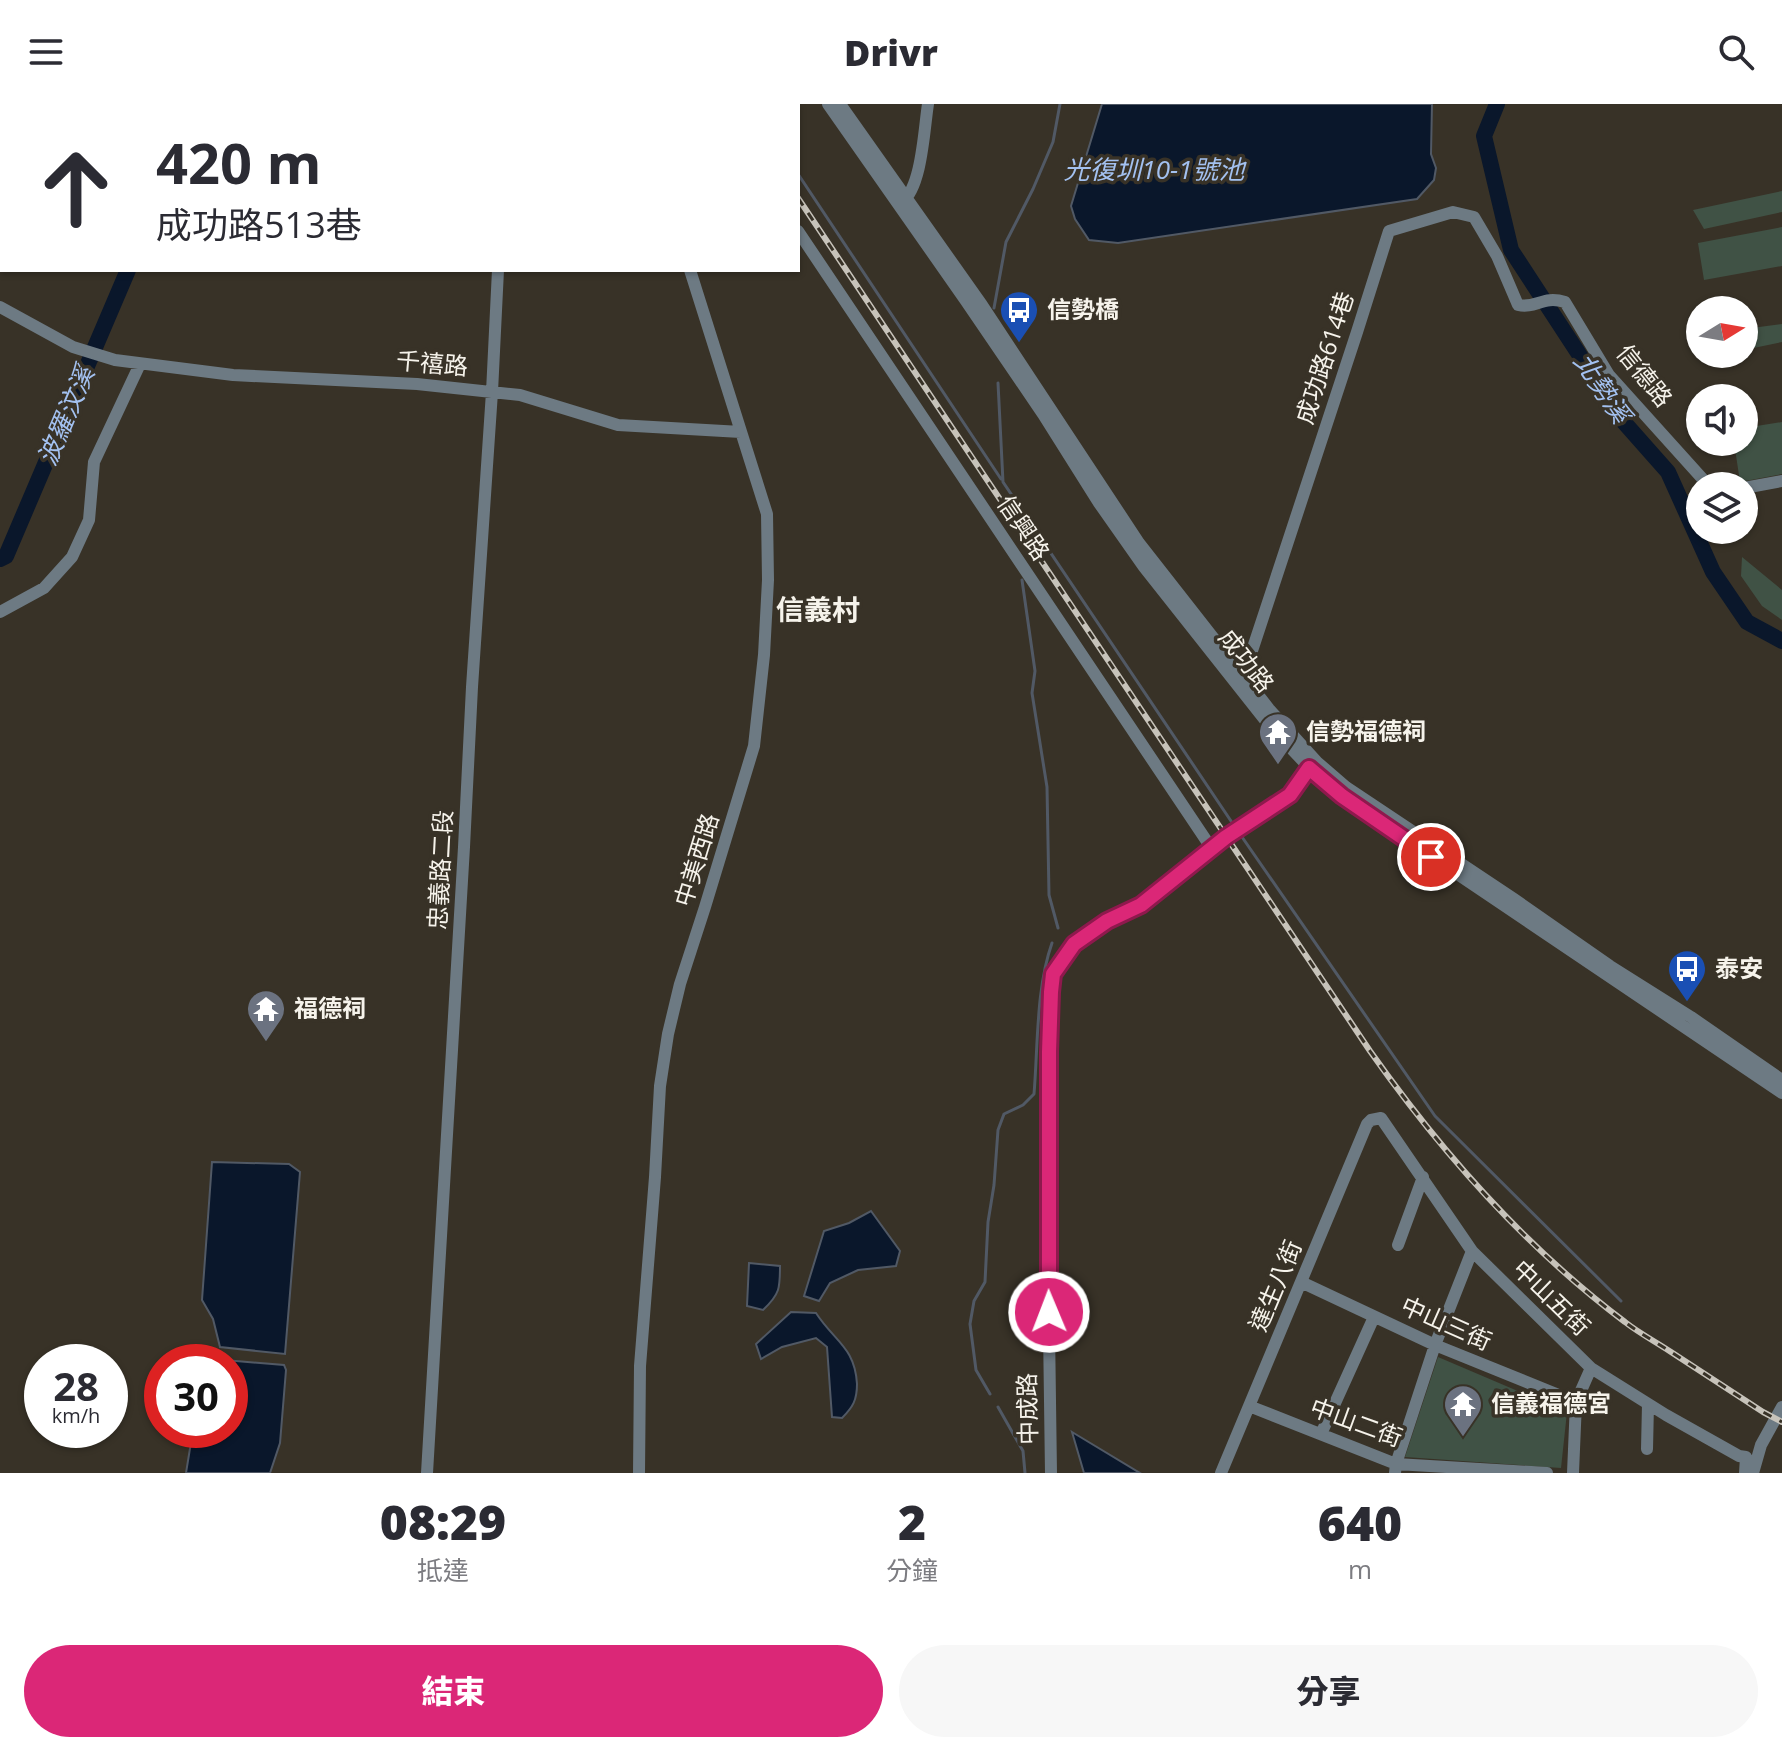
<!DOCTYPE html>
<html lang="zh-TW">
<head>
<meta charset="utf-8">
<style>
  :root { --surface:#fff; --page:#f7f7f7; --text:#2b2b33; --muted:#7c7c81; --accent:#db2777 }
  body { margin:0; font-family:"Open Sans","Noto Sans TC",sans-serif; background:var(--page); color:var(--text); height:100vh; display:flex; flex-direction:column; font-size:30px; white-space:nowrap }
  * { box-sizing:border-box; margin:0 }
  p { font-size:26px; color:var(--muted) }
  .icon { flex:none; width:44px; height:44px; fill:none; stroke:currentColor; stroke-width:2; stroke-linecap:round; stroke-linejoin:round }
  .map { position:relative; height:1369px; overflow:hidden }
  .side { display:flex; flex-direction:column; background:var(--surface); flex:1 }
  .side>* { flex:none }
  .hud { position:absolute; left:0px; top:0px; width:800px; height:168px; box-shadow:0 2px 6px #0004; background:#fff; color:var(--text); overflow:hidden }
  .needle { width:52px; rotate:79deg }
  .tools { position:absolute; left:1686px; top:192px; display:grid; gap:16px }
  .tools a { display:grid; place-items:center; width:72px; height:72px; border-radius:50%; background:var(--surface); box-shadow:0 2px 6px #0004; font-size:40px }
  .speed { position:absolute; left:24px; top:1240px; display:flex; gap:16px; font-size:40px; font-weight:700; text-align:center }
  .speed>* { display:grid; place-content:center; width:104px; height:104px; border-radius:50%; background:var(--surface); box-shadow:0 2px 6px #0004; line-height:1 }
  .speed small { font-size:20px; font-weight:400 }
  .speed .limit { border:12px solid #d22; background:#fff; color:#111 }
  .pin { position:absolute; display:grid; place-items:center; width:68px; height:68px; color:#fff; margin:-34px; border:4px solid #fff; border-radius:50%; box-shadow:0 2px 8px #0007 }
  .me { position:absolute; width:88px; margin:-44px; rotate:359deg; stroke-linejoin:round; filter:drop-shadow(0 0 6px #0008) }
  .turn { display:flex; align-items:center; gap:28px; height:168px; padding:0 24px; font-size:36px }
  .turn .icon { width:104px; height:104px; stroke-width:2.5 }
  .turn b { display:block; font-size:56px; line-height:68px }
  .eta { display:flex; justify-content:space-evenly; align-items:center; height:136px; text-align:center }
  .eta b { font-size:48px; font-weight:800; line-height:56px }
  .primary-button { display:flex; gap:16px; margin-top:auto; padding:16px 24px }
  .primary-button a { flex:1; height:92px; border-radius:48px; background:var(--accent); color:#fff; font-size:32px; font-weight:800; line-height:92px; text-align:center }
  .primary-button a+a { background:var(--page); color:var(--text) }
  header { display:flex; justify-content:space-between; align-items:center; height:104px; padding:0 24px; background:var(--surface); font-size:36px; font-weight:800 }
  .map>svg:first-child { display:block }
  .green { fill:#405245 }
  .water { fill:#0a172b; stroke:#515965; stroke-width:2 }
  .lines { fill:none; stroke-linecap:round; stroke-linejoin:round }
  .stream { stroke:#515965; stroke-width:3 }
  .river { stroke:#0a172b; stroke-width:16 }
  .minor { stroke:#6d7a83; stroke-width:12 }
  .rail-casing { stroke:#c7c3ba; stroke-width:6 }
  .rail { stroke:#383227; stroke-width:3; stroke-dasharray:9; stroke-linecap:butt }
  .route-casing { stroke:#8e194d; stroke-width:20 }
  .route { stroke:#db2777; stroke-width:14 }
  .labels { text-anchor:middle; stroke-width:7; stroke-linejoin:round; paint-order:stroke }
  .poi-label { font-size:24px; font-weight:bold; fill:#f6f3eb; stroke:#383227; text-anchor:start }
  .street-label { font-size:24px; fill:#f6f3eb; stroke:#383227 }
  .water-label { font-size:26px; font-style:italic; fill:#a3c1f0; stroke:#383227 }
  .quarter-label { font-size:28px; font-weight:bold; fill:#f6f3eb; stroke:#383227 }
</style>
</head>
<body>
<header><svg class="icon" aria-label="menu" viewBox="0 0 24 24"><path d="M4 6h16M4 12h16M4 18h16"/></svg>Drivr<svg class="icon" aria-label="search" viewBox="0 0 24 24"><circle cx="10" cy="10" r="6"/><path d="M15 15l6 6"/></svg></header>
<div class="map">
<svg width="1782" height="1369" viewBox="0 0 1782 1369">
  <rect width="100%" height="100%" fill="#383227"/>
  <path class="green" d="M1782,87V108L1704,125L1693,106Z
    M1782,123V162L1704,176L1698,139Z
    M1782,220V238L1744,246V225Z
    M1782,318V370L1740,378L1734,338H1744V324Z
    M1742,453L1782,486V516L1762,502L1741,472Z
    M1438,1253L1567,1308L1561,1364L1405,1353Z"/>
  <path class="water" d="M1102,0H1432L1431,50L1436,64L1434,76L1417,95L1118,139L1089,136L1075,115L1071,102Z
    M212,1058L289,1060L300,1068L285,1250L220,1243L213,1215L202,1196Z
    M871,1107L900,1147L896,1162L858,1166L830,1179L819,1197L804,1192L824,1127L849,1119Z
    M749,1159L780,1162C780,1184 780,1190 763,1206L747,1202Z
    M791,1208L816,1209C834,1237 855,1243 857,1280C857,1296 853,1303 842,1314L832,1313L827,1243L816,1234L782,1243L761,1255L756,1240Z
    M213,1255L284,1261L286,1266L280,1339L270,1369H186L193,1326H230V1258H212Z
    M1072,1328L1140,1369H1084Z"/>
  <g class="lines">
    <path class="stream" d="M751,0L752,2
      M798,70L1001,375
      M994,204L1006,138L1033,85L1053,38L1060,0
      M998,279L1003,378L1233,720
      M1022,476L1035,567L1032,589L1047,683L1049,791L1058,824
      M1242,733L1435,1012L1621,1197
      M990,1290L976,1266L970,1220L974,1197L985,1178L988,1118L994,1081L998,1026L1004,1010L1023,1001L1034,990C1038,942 1036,884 1052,839
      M998,1303L1023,1347L1025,1369"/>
    <path class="river" d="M88,0L89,2
      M1497,0L1484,32L1511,146L1622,316L1668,368L1713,468L1747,518L1782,537
      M0,455L6,452L128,166"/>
    <path class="minor" d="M609,0V2
      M713,0L714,2
      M828,0L966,197L1043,310L1099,399L1144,463L1269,621L1320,675L1394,729L1450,765L1782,989
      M840,0L982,201L1139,439L1269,605L1317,658L1346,683L1514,795L1610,862L1691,913L1782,976
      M504,2V0
      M902,98C922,83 924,25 928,0
      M798,127L1212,745
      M0,203L73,243L115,256L233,271L417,280L520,291L618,321L741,328
      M1744,384L1782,377
      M0,508L44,484L72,453L89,416L94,358L140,260
      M1237,574L1246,565L1357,228L1389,127L1453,108L1474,113L1497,152L1518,201C1536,205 1543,191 1565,198L1609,271L1709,382
      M1398,1141L1423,1073
      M1301,1178L1435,1241L1576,1298
      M1249,1302L1396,1360L1547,1369
      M1321,1330L1374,1213
      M1647,1345L1648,1300
      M427,1369L464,743L472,583L492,288L498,166
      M639,1369L640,1262L655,1073L660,982L668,930L680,880L705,803L754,642L764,551L768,476L767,410L690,166
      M1051,1369L1048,1152L1049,948L1051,888L1053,870L1074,840L1107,817L1141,801L1226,733L1290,691L1309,664L1313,661
      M1221,1369L1367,1020L1371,1016L1381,1014L1472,1147L1591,1264L1666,1311L1739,1352L1746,1353L1745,1369
      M1395,1369L1396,1360L1435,1241L1472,1147
      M1573,1369L1576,1298L1591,1264
      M1753,1369L1761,1341L1782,1303"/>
    <defs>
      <path id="rail" d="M728,0L729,2
        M798,94L1370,947C1442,1049 1525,1143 1625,1218C1639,1229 1656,1238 1671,1248C1702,1268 1732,1288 1763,1308L1782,1318"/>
    </defs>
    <use href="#rail" class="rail-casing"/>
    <use href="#rail" class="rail"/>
  </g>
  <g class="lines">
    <defs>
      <path id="route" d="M1049,1208V948L1051,888L1053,870L1074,840L1107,817L1141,801L1226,733L1290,691L1309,664L1342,692L1431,753"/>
    </defs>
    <use href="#route" class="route-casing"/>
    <use href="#route" class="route"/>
  </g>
  <defs>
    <symbol id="bus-pin" viewBox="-11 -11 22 30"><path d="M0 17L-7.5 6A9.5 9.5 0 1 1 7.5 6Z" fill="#1a4fb4" stroke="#383227"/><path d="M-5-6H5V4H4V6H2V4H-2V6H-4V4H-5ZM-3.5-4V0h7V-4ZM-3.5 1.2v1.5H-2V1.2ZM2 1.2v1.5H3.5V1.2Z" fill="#fff"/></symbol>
    <symbol id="temple-pin" viewBox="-11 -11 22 30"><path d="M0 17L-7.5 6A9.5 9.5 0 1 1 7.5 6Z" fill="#6b7280" stroke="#383227"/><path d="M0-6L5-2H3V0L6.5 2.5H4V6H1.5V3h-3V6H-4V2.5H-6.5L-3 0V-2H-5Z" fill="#fff"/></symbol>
  </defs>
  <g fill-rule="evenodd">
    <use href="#bus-pin" x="997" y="184" width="44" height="60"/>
    <use href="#temple-pin" x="1256" y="606" width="44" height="60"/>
    <use href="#bus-pin" x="1665" y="843" width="44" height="60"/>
    <use href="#temple-pin" x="244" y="883" width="44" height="60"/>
    <use href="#temple-pin" x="1441" y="1278" width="44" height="60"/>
  </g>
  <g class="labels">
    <g class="poi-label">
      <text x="1047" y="214">信勢橋</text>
      <text x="1306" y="636">信勢福德祠</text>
      <text x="1715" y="873">泰安</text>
      <text x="294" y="913">福德祠</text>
      <text x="1491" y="1308">信義福德宮</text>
    </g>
    <g class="street-label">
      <text transform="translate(1325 254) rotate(-72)" y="8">成功路614巷</text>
      <text transform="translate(432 260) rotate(5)" y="8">千禧路</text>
      <text transform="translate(1644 272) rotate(51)" y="8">信德路</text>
      <text transform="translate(1023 424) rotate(56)" y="8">信興路</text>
      <text transform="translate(1246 557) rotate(52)" y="8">成功路</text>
      <text transform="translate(697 756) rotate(-73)" y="8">中美西路</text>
      <text transform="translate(441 766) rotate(-87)" y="8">忠義路二段</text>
      <text transform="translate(1276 1182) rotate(-67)" y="8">達生八街</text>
      <text transform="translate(1551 1194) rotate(44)" y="8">中山五街</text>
      <text transform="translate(1446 1220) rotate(24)" y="8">中山三街</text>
      <text transform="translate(1028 1305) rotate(-91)" y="8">中成路</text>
      <text transform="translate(1356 1319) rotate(20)" y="8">中山二街</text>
    </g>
    <g class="water-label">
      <text x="1154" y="75">光復圳10-1號池</text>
      <text transform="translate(1602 284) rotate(56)" y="9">北勢溪</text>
      <text transform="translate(66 312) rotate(-67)" y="9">波羅汶溪</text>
    </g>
    <g class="quarter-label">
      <text x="818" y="516">信義村</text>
    </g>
  </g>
</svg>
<div class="tools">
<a><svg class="needle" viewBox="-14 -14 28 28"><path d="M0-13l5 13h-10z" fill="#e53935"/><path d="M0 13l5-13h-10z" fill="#7c7c81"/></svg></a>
<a><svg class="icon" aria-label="sound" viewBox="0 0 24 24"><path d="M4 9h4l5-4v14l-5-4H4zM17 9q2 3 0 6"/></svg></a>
<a><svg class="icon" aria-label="layers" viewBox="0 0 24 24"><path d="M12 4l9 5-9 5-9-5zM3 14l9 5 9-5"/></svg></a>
</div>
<div class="speed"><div>28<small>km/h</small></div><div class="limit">30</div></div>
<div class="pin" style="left:1431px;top:753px;background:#d93025"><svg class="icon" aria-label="arrive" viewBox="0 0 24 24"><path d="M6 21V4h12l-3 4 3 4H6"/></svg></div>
<svg class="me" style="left:1049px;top:1208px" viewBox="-20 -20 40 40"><circle r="17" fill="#db2777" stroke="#fff" stroke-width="3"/><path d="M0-11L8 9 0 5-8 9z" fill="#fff"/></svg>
<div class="hud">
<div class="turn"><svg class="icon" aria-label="ahead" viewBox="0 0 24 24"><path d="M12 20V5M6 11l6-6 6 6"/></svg><div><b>420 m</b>成功路513巷</div></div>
</div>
</div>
<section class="side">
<div class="eta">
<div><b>08:29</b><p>抵達</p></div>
<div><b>2</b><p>分鐘</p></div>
<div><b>640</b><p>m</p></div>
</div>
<div class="primary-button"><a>結束</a><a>分享</a></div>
</section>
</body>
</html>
